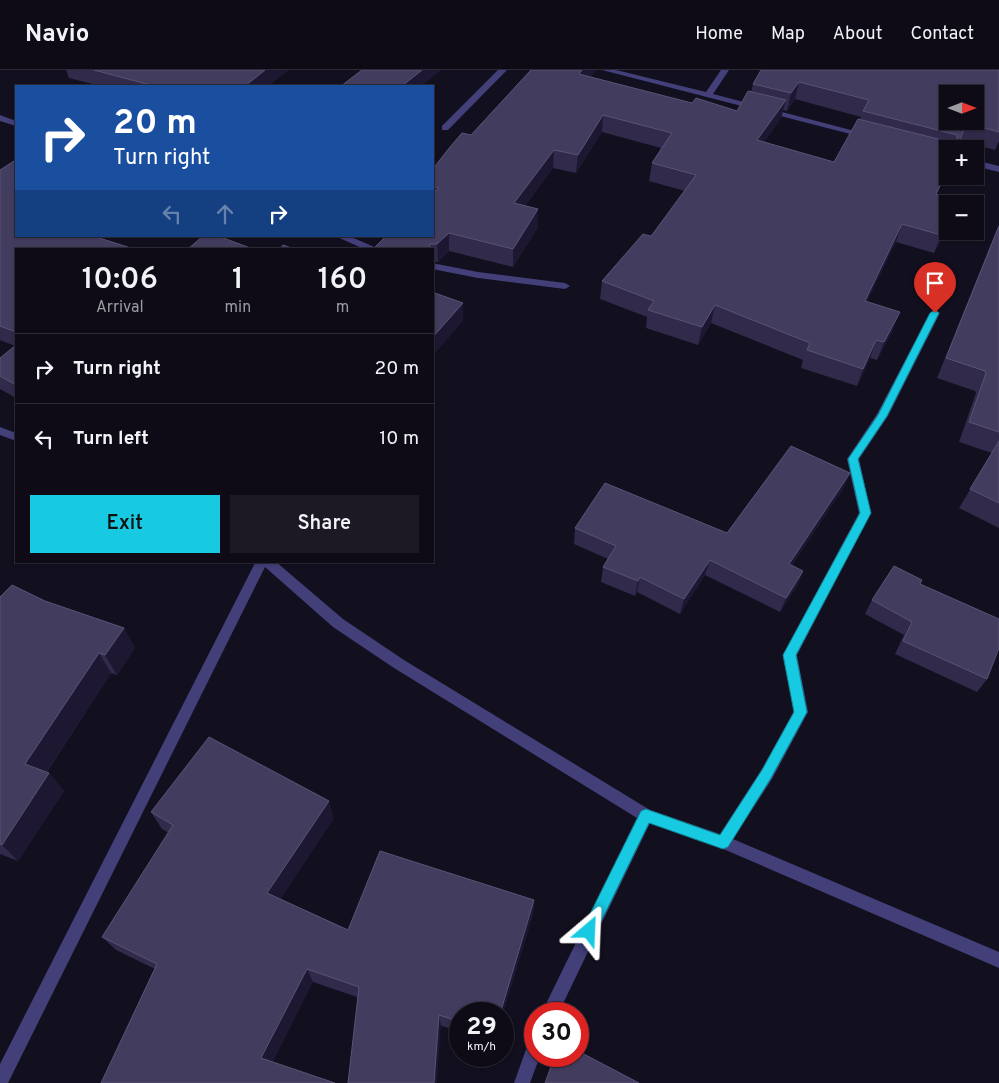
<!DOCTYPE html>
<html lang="en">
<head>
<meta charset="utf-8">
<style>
  :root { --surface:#0e0b17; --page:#1c1924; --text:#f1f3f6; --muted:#9b9ba1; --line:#2e2b36; --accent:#17cae1 }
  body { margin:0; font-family:Overpass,sans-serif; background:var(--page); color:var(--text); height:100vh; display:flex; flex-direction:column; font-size:19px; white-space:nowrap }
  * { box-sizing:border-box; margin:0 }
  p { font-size:16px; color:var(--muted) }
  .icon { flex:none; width:28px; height:28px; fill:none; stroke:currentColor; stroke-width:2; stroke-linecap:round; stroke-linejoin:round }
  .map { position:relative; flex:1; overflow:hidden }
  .panel { position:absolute; left:15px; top:178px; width:419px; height:315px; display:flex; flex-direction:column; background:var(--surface); border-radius:0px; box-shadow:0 1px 4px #0004,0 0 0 1px var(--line) }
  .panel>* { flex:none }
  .guide { position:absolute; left:15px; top:15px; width:419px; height:152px; border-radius:0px; box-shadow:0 1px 4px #0004,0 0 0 1px var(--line); background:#1a4fa0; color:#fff; overflow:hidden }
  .needle { width:32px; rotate:90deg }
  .buttons { position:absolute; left:939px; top:15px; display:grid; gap:10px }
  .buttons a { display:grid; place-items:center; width:45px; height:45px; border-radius:0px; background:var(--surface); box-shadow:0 1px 4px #0004,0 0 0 1px var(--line); font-size:25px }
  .speed { position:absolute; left:449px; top:932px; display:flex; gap:10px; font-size:25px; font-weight:700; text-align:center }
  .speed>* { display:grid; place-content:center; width:65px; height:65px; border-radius:50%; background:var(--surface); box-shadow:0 1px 4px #0004,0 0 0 1px var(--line); line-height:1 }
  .speed small { font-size:12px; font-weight:400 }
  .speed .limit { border:8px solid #d22; background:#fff; color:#111 }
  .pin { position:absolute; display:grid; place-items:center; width:42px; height:42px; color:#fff; margin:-51px -21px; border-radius:50% 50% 50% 0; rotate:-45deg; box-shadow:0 0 5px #0007 }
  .pin .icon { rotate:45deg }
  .me { position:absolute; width:55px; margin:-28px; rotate:26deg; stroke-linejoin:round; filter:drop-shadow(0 0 4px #0008) }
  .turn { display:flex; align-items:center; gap:18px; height:105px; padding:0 15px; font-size:22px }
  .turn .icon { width:65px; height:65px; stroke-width:2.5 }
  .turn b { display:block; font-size:35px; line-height:42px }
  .lanes { display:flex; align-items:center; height:48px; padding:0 15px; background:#0003; justify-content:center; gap:25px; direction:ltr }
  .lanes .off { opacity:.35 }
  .eta { display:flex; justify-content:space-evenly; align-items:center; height:85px; text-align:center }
  .eta b { font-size:30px; font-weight:600; line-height:35px }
  .action { display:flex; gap:10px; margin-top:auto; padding:10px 15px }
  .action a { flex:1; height:58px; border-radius:0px; background:var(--accent); color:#111; font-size:20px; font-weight:600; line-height:58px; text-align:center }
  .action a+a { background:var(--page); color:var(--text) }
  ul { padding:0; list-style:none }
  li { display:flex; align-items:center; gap:15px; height:70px; padding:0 15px; border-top:1px solid var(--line) }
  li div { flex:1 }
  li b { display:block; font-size:19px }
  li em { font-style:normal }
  header { display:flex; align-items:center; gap:30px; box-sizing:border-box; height:70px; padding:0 25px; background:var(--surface); border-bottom:1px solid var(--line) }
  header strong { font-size:24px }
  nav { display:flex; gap:28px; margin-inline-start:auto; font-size:18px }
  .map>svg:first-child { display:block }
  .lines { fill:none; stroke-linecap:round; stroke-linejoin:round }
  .minor { fill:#423f79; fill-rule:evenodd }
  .wall { fill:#312a4b; fill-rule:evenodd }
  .shaded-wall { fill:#1d1732 }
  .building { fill:#423c5e; stroke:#5a5376; fill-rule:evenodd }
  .route { fill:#17cae1; stroke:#0f8392 }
</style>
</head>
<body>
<header>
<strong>Navio</strong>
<nav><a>Home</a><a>Map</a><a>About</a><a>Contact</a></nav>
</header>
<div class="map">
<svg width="999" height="1013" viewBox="0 0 999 1013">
  <rect width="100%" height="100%" fill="#120f1f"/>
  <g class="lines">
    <path class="minor" d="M498,0H507L448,60H442V56Z
      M602,0H616L706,22L721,0H729L713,24L870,65L866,68Z
      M0,45L16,51V56L0,51Z
      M975,90L999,96V102L975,96Z
      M335,166H349L379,179H364Z
      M432,193L478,202L565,213L570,216L565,219L478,208L432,199Z
      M935,240L940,243L888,346L859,389L871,443L797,585L808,642L772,709L733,769L999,882V898L721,778L650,753L558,944H541L637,748L394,598L333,557L265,497L8,1013H0V994L256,491H275L343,549L404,590L650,740L720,764L762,699L794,641L783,585L859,443L847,389L877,344L930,243Z
      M0,357L16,363V371L0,365Z
      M535,969V986H540L530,1013H514L529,971Z"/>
  </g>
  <path class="wall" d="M66,0H288L268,16H100L69,8Z
    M531,0H596L590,7L692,33L737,41L751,22L753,14L999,0V71L995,80L960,71L957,79H948V100L937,124L948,158L934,183L896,172L867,231L893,260L877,290L870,288L857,316L801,298L803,290L711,253L698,275L646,258L647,247L600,229L602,211L652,165L685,121L649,111L652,93L661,78L602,62L576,103L553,98L525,136L538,139V157L513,197L449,181L438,192H432V179H373L432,166V100L471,65ZM795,29L861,47L834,92L764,72L781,48L783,40L787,41Z
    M0,100L16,179V328L0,319V288L15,276L0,270Z
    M999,154V458L959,438L992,383L959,372L976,323L975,321L937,308Z
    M850,403L843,419L792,495L803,501L797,516L780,542L705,505L680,544L637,522L635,526L601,512L603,497L608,489L574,474L575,458L727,463Z
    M920,514L987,609L977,622L895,584L904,565L865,544L872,530Z
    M0,527L124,558L135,578L117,605L111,603L47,702L49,703L64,721L18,791L0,784Z
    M151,742L334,748L280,829L348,860L534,830L533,844L502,946V944H460V962L313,912L101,1013L155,899L116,880L102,867L169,763L162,759Z"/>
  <path class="shaded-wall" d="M265,0H288L268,16H245Z
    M422,0H441L422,16H402Z
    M582,0H596L578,22L579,4Z
    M799,12L795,29L787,41L791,23Z
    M786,30L781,48L753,88L757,70Z
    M603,45L602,62L576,103L578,85Z
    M967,53L957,79H956Z
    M554,80L553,98L514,151V133Z
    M948,98V100L929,142L936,124Z
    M538,139V157L513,197V179Z
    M902,154L896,172L859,249L865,231Z
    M948,154V158L934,183L941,165Z
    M449,163V181L438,192L437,174Z
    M83,166H107L91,179Z
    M463,233V251L432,287V268Z
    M715,235L711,253L698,275L702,257Z
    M900,242L893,260L877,290L884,272Z
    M876,270L870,288L857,316L863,299Z
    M850,403L843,419L783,509L789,494Z
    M710,490L705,505L680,544L684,529Z
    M803,501L797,516L780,542L786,528Z
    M640,507L637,522L635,526L638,511Z
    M124,558L135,578L117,605L105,585Z
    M99,583L111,603L40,712L25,694Z
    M49,703L64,721L18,791L2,775Z
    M329,731L334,748L275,838L267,823Z
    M534,830L533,844L502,946V944H500Z
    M307,899L313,912L270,998L261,988Z
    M439,945L441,956L437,1013H434Z"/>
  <path class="building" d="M94,0H265L245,16H154Z
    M362,0H422L402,16H341Z
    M531,0H582L579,4L692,33L696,28L737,41L748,21L786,30L757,70L834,92L858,49L954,73L957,71V65L863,41L869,30L799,12L791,23L753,14L761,0H999V62L967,53L956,79H948V98L936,124L960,131L958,134H948V154L941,165L902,154L865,231L900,242L884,272L876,270L863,299L807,280L810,273L715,235L702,257L648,240L654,231L602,211L643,164L650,166L652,165L696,105L652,93L672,63L603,45L578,85L554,80L514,133L538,139L513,179L449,163L437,174H430L429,179H373L386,166H432V124L439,118L432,116V100L450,77L462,63L471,65ZM948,24H975V51H948Z
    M14,91H16V166H93L134,179H16V262L0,256V100Z
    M999,156V362L969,352L986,303L985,301L946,288Z
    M203,166H218L253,179H188Z
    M283,175L294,179H280Z
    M432,222L463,233L432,268Z
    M16,275V315L0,306V288Z
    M999,371V433L970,419Z
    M791,376L850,403L789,494L803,501L786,528L710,490L684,529L640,507L638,511L603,497L616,476L575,458L605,413L727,463Z
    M894,496L922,510L920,514L999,549V578L987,609L903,571L912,552L872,530Z
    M12,515L45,531L124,558L105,585L99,583L25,694L49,703L2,775L0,774V527Z
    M209,667L329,731L267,823L348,860L380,781L534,830L500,944H460V952L439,945L434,1013H348L359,917L307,899L261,988L335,1013H101L157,894L102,867L173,755L151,742Z
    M578,981L639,1013H545L555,986H578Z"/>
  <path class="route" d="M935,240L939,243L887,346L858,389L871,443L796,585L807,642L771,708L728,777L723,779L649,753L594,866L589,868L584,866L582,861L584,856L641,741L646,739L720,765L762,700L794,642L783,585L860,443L848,389L878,345L930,243Z"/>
</svg>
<div class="buttons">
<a><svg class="needle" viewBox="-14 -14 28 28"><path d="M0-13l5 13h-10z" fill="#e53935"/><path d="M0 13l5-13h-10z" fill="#9b9ba1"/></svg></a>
<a>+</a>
<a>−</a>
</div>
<div class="speed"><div>29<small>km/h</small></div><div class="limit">30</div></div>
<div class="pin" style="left:935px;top:243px;background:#d93025"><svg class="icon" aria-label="arrive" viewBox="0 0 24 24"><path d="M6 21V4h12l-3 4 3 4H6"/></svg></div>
<svg class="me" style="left:589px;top:861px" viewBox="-20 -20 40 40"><path d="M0-17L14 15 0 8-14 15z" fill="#17cae1" stroke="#fff" stroke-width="4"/></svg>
<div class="guide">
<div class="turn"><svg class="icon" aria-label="right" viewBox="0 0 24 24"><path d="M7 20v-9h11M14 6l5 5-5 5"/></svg><div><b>20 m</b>Turn right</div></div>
<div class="lanes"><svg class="icon off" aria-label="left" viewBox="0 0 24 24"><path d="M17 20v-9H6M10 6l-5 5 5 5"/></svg><svg class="icon off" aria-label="ahead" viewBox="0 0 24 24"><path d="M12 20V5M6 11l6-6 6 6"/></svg><svg class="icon" aria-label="right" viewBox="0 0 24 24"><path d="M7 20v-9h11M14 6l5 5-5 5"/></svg></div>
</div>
<section class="panel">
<div class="eta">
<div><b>10:06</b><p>Arrival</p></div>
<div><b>1</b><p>min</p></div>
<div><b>160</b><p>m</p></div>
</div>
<ul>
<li><svg class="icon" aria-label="right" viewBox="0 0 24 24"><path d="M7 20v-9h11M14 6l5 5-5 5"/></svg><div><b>Turn right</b></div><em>20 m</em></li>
<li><svg class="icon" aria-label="left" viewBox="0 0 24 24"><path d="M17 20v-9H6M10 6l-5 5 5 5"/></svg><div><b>Turn left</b></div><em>10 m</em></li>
</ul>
<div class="action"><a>Exit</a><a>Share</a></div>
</section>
</div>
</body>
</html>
